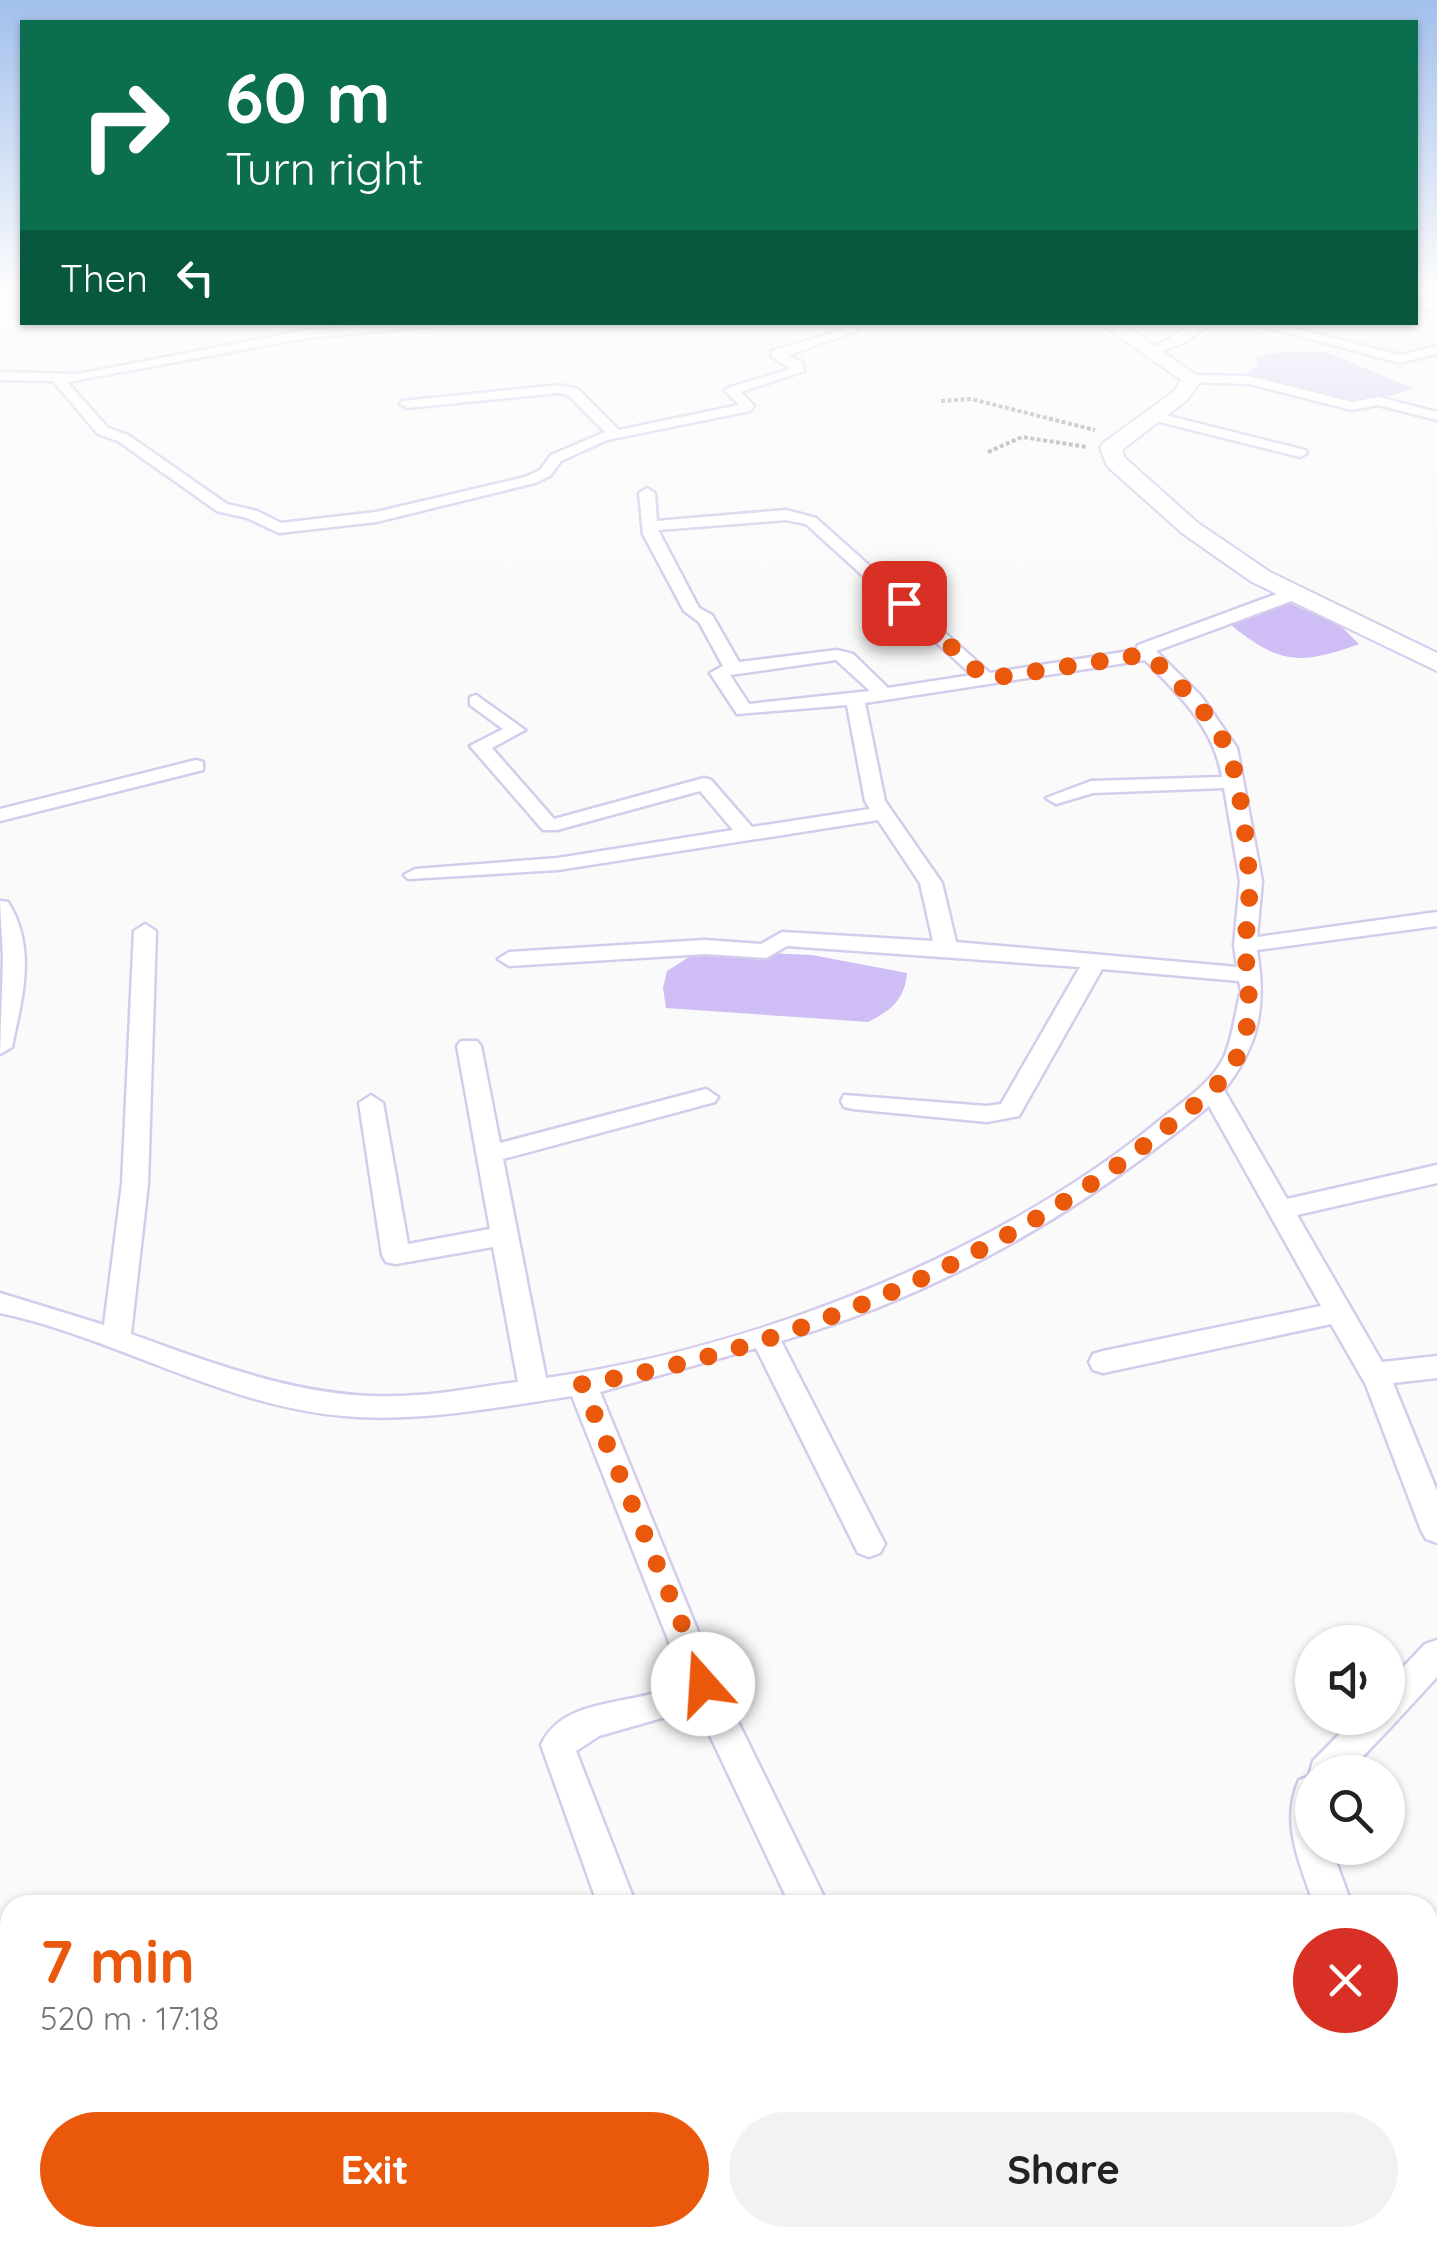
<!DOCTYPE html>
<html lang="en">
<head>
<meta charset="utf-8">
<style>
  :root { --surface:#fff; --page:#f2f2f2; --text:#222; --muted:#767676; --accent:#ea580c }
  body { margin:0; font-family:Quicksand,sans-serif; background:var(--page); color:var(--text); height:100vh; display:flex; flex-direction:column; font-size:38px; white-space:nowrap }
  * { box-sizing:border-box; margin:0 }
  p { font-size:32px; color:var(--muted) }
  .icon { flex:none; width:55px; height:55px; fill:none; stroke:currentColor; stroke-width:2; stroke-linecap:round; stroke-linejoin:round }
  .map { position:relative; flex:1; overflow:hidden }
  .sheet { position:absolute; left:0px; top:1895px; width:1438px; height:352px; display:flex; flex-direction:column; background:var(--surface); border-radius:30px 30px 0 0; box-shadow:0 2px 8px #0004 }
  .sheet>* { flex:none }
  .banner { position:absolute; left:20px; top:20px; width:1398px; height:305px; border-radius:0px; box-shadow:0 2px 8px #0004; background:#0b6e4f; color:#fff; overflow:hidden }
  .tools { position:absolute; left:1295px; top:1625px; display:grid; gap:20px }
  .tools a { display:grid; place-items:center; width:110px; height:110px; border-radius:50%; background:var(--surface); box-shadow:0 2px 8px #0004; font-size:50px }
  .pin { position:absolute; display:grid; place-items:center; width:85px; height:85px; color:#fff; margin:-42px; border-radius:20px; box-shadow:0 5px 15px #0006 }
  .me { position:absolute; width:110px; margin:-55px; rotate:341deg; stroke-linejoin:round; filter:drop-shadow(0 0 8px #0008) }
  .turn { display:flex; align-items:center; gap:35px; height:210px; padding:0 40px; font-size:45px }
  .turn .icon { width:130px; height:130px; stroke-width:2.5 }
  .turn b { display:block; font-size:70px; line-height:85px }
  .then { display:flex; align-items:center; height:95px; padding:0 40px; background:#0003; gap:20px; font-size:38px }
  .round { display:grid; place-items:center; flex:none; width:105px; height:105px; border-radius:52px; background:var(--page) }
  .head { display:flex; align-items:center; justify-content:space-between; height:170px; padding:0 40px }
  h1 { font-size:60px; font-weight:700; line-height:75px; color:var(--accent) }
  .primary-button { display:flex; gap:20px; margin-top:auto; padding:20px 40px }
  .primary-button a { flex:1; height:115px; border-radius:60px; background:var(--accent); color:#fff; font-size:40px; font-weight:700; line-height:115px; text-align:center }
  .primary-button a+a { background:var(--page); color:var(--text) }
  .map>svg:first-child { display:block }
  .green { fill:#cebef5 }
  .water { fill:#d9cff2 }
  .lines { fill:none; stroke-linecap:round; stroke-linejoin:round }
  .street-casing { stroke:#d5ccec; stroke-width:5 }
  .secondary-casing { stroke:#d5ccec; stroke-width:4 }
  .path { stroke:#939197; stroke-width:4; stroke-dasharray:4 2.5; stroke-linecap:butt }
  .street { fill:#fff; fill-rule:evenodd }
  .secondary { fill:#fff; fill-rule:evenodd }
  .route { stroke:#ea580c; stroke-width:18; stroke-dasharray:0 32.4 }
</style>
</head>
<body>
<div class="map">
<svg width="1437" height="2246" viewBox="0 0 1437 2246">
  <rect width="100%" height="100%" fill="#fafafa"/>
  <path class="green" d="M1290,603L1342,627L1359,644C1301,665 1280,665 1231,625Z
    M700,950L812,955L907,973C905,999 891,1011 868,1022L666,1008L663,988L667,971Z"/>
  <path class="water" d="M1282,352H1326L1413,388C1352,414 1303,391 1243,375L1258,365L1256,356Z"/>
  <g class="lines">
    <defs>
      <path id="street" d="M1415,298L1437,304V312L1415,306Z
        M412,322H475L307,338L67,382L108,428L128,435L227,504L257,511L281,523L376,512L525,477L540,470L551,455L605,432L568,395L559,393L407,408L400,404L402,401L559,385L578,389L619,430L739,405L725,391L727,388L791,369L772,357V351L843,330L836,322H850L858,331L788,355L803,363L804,371L741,392L754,406L750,411L607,440L561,461L550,476L535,483L376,522L279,533L247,518L217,511L118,441L98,434L53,381L0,380V372L78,374L307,330Z
        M1197,322H1212L1185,342L1153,355L1147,351Z
        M1247,322H1270L1400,355L1437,346V354L1400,363Z
        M1192,375L1249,376L1352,402L1378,397L1437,412V420L1378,405L1352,410L1249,384L1187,382L1185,379Z
        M1153,412L1305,450L1307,453L1300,457L1148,419V413Z
        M647,488L655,493L657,521L786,510L816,518L990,673L1136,650L1138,645L1285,591H1297V599L1156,651L1201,696L1237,748L1262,881L1257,937L1437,912V926L1257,950C1266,1005 1260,1044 1224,1090L1287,1199L1437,1165V1183L1297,1215L1382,1362L1437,1356V1378L1393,1383L1437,1491V1543L1426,1539L1421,1530L1366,1385L1331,1324L1103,1373L1093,1370L1089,1362L1093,1354L1103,1351L1321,1306L1209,1106C1083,1211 939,1295 781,1341L885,1544L880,1553L869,1557L858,1553L756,1348L600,1392L719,1683L828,1905H790L697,1708L599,1736L576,1751L636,1905H598L541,1745C565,1692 643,1709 684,1680L572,1396C497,1407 421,1423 344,1416C223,1406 117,1338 0,1313V1293L104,1325L122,1184L134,931L145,924L156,931L148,1184L131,1334C223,1367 317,1404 417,1395C451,1393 484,1386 518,1382L493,1247L396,1264L386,1262L382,1255L359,1103L371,1095L383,1103L408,1244L490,1229L457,1046L461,1041H477L481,1046L500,1143L706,1089L718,1097L715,1102L503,1159L546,1378C753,1349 998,1254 1160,1120C1182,1102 1212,1083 1224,1057C1233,1038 1235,1012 1241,991L1239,981L1102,969L1019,1116L987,1122L853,1109L844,1107L841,1101L844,1095L987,1106L1001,1104L1080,967L787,946L766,958L705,954L509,966L498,959L509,952L705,940L761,944L782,932L933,941L920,883L878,820L558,870L408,879L404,875L415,869L558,858L733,830L700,791L557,830H543L470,746L503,729L470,705V697L476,695L525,730L492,748L554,819L704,778L711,780L752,827L870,809L865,801L847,705L737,714L710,673L723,666L699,622L684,611L643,534L639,493ZM786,520L806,524L972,675L888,688L853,654L837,650L739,662L712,615L699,608L658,530ZM836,660L870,691L749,704L730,675ZM1145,660C1179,695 1214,727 1222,777L1091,781L1046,798L1056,804L1093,793L1224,788L1240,881L1234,945L1237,967L956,942L942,883L885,801L865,703Z
        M196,760L203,762V770L0,821V809Z
        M0,901L8,902C37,949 22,997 12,1047L0,1054L3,958Z
        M1437,1640V1677C1407,1710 1379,1740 1348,1772H1312V1848H1331L1352,1905H1314C1300,1863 1280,1823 1299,1780L1309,1776L1313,1761L1355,1718H1388V1683L1425,1644Z
        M1428,2116L1437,2120V2176L1428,2172Z
        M736,2238H779L782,2246H739Z"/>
      <path id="secondary" d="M1099,322H1121L1202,379L1187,400L1122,450L1125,458L1198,523L1270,572L1437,653V671L1252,582L1182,533L1107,466L1100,448L1103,443L1173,392L1181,380Z"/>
    </defs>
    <use href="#street" class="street-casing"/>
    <use href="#secondary" class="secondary-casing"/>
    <path class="path" d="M941,401L971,399L1095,430
      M988,452L1022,437L1087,447"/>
    <use href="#street" class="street"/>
    <use href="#secondary" class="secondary"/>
  </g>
  <linearGradient id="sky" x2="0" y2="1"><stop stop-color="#a2bfec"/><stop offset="0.48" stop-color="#fdfdfd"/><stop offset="1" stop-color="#fdfdfd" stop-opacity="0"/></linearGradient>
  <rect width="1437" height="606" fill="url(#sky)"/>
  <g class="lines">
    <path class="route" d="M703,1684V1675L582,1384C782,1352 1010,1257 1166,1128C1190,1108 1221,1088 1236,1059C1255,1022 1248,986 1245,948C1245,934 1249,917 1249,903C1251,868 1241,777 1226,746C1208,710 1176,681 1147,654L986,679L904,603"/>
  </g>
</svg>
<div class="tools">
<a><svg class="icon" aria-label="sound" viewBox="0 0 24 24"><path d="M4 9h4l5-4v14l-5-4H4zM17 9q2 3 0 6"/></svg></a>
<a><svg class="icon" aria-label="search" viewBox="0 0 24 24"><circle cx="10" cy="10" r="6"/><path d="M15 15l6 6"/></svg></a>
</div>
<div class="pin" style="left:904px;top:603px;background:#d93025"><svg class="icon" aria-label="arrive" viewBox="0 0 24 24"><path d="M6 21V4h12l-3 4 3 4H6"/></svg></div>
<svg class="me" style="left:703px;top:1684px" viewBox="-20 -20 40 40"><circle r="19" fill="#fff"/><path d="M0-13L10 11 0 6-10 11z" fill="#ea580c"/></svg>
<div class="banner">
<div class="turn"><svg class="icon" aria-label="right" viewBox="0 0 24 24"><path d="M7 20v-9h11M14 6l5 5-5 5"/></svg><div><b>60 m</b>Turn right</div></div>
<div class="then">Then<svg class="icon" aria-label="left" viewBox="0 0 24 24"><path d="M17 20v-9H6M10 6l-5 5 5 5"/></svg></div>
</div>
<section class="sheet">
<div class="head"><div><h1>7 min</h1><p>520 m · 17:18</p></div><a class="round" style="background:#d93025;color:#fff"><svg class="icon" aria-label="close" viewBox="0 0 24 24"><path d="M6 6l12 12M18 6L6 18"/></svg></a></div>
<div class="primary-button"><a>Exit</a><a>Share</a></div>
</section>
</div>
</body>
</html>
